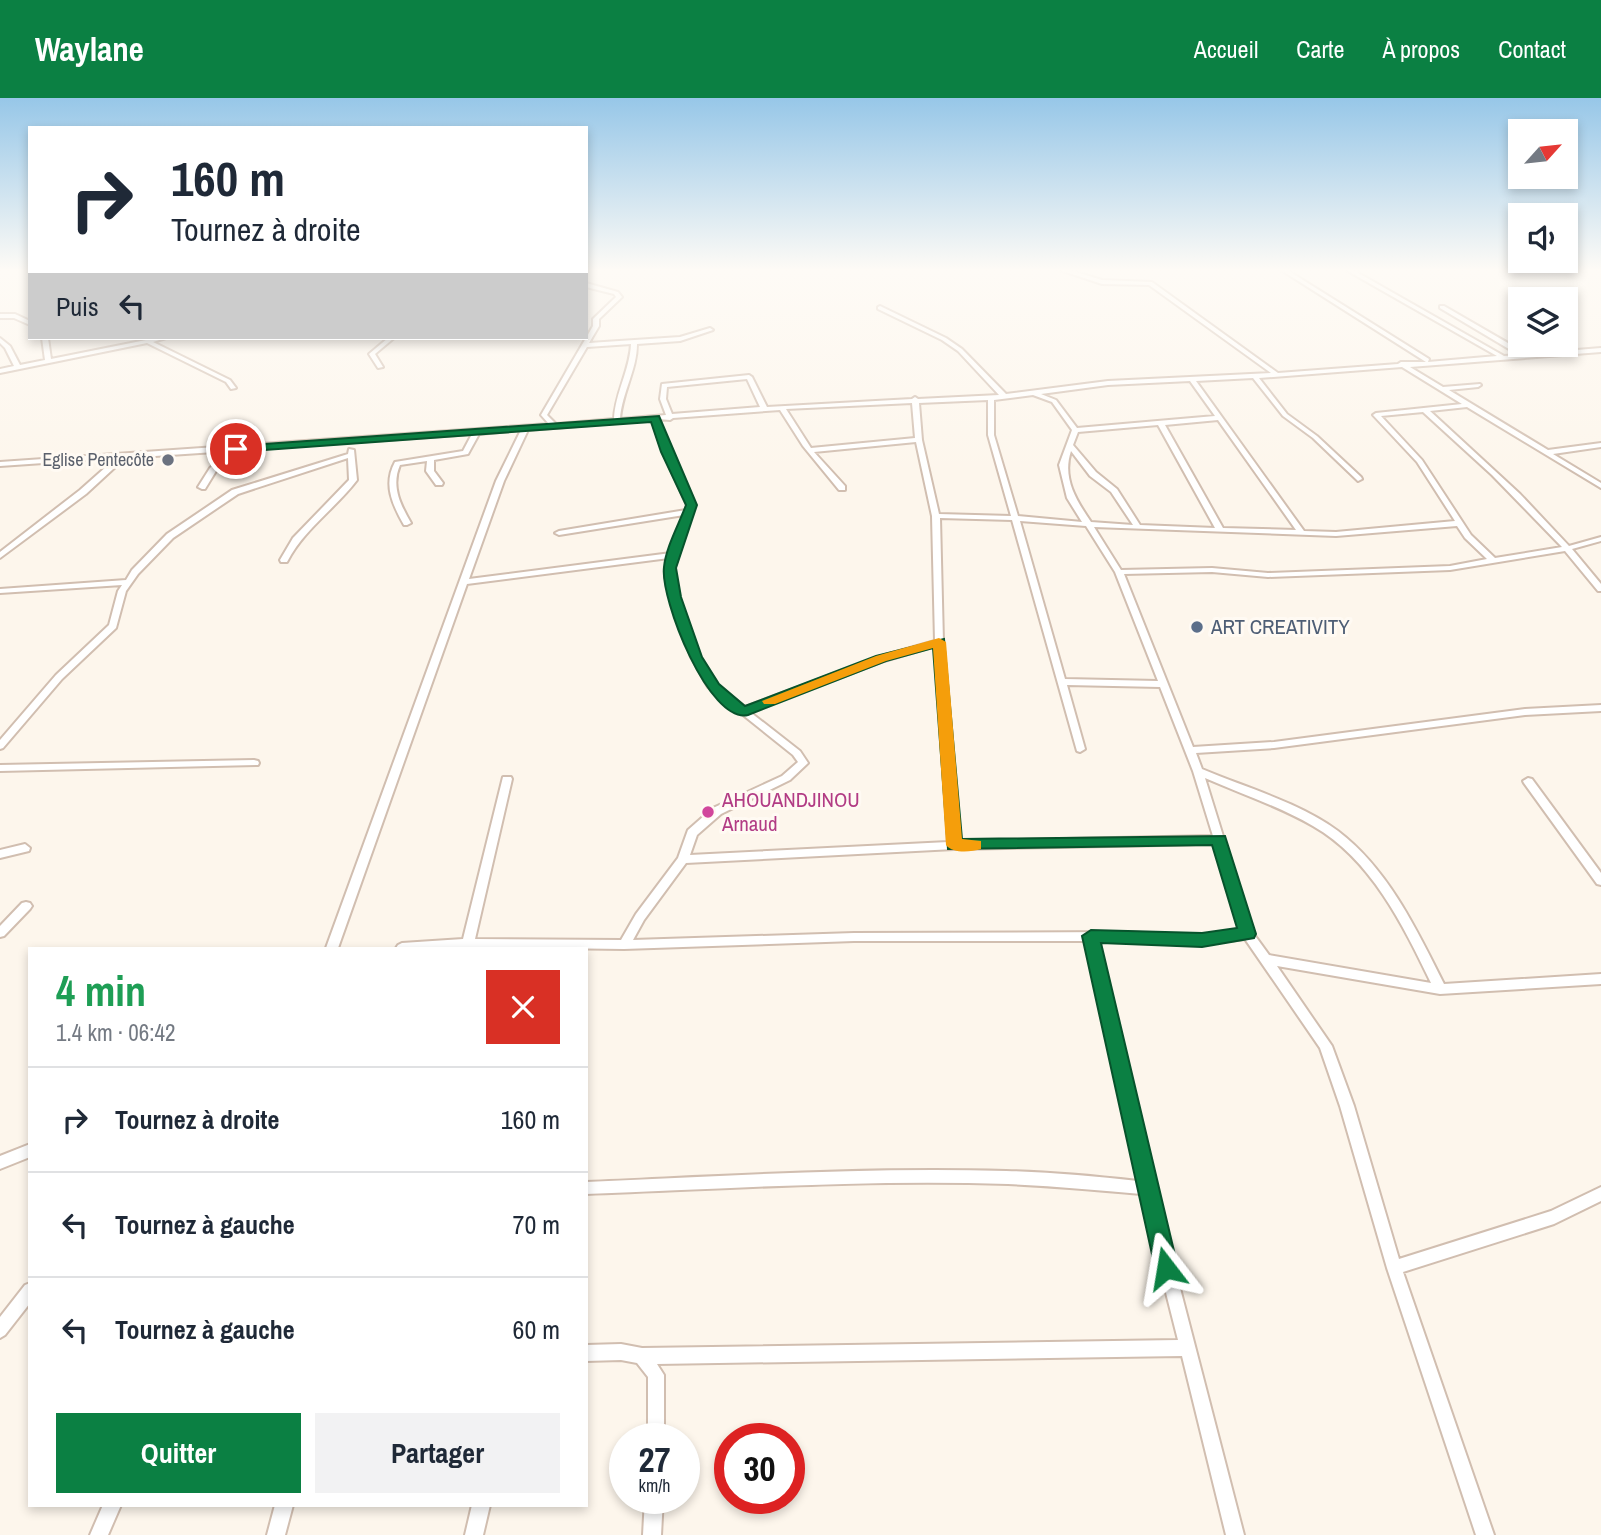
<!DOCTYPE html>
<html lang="fr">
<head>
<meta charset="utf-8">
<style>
  :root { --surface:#fff; --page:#f2f2f3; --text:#1f2937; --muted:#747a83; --line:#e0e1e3; --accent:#0b8043 }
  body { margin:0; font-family:"Archivo Narrow",sans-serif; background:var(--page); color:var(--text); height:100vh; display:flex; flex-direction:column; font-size:26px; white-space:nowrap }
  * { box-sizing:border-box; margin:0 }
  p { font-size:23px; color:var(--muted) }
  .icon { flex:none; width:38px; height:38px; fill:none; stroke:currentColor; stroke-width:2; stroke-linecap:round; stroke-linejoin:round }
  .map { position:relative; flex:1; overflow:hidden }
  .drawer { position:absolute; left:28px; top:849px; width:560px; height:560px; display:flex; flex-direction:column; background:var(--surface); border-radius:0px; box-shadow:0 4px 10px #0003 }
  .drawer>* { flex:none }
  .hud { position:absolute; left:28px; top:28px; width:560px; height:214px; border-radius:0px; box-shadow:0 4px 10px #0003; background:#fff; color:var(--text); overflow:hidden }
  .needle { width:46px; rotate:63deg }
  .buttons { position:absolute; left:1508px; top:21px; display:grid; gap:14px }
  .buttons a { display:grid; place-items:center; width:70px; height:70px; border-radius:0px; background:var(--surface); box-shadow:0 4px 10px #0003; font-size:35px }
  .speed { position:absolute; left:609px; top:1325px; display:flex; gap:14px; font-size:35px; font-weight:700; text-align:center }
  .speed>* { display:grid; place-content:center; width:91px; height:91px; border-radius:50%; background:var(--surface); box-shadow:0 4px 10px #0003; line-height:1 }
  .speed small { font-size:18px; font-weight:400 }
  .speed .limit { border:10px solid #d22; background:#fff; color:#111 }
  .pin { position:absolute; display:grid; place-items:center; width:60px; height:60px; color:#fff; margin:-30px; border:4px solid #fff; border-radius:50%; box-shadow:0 2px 7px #0007 }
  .me { position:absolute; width:77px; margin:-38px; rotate:346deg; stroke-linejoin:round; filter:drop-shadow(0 0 5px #0008) }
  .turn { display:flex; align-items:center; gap:24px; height:147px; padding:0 28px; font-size:32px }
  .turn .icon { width:91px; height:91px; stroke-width:2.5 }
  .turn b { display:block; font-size:49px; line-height:60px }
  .then { display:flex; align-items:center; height:66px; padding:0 28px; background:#0003; gap:14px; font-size:26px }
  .round { display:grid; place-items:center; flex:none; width:74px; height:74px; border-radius:0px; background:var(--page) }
  .head { display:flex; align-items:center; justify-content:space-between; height:119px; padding:0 28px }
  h1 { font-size:42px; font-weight:700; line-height:52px; color:#1e9e55 }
  .primary-button { display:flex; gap:14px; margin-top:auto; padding:14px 28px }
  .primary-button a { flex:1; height:80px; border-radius:0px; background:var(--accent); color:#fff; font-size:28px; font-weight:700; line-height:80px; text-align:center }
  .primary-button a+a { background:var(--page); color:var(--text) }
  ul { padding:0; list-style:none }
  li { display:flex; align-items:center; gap:21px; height:105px; padding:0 28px; border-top:2px solid var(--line) }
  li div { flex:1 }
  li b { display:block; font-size:26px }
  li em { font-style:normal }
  header { display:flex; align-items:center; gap:42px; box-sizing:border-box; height:98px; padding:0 35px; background:var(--accent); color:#fff }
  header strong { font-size:33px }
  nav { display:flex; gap:38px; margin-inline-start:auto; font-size:24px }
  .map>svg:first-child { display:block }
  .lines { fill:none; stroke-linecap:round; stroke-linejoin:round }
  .street-casing { stroke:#d1beb0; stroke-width:4 }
  .street { fill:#fff; fill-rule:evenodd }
  .route { fill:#0b8043; stroke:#07532c; stroke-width:2 }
  .slow { fill:#f59e0b }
  .worship-dot { fill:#6b7280; stroke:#fffaf3; stroke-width:2.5 }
  .service-dot { fill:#5c6f8a; stroke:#fffaf3; stroke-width:2.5 }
  .hotel-dot { fill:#d1479c; stroke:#fffaf3; stroke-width:2.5 }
  .labels { text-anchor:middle; stroke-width:6; stroke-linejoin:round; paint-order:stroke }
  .far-worship-label { font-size:18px; fill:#5b616d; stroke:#fffaf3; text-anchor:end }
  .service-label { font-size:21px; fill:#4e5e75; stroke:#fffaf3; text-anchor:start }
  .hotel-label { font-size:21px; fill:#b23c85; stroke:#fffaf3; text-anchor:start }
</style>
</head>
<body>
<header>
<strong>Waylane</strong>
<nav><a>Accueil</a><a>Carte</a><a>À propos</a><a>Contact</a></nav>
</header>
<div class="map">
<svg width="1601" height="1437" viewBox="0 0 1601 1437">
  <rect width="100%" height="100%" fill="#fdf6ec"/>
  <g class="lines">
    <defs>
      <path id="street" d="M1060,172H1069L1102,182L1152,184L1278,275L1398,266L1401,264H1426L1281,172H1287L1429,261L1428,264L1497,258L1346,172H1353L1504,258L1519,257L1440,210V208H1444L1527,256L1601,250V254L1410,269L1443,289L1480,286L1481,287L1478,289L1449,292L1548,352L1601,345V349L1553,356L1601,385V390L1467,309L1430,313L1520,396L1569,448L1601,439V443L1572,451L1601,486V493H1598L1565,453L1450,472L1268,479L1212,474L1124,476L1193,649L1274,644L1525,611L1601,607V613L1525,617L1274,650L1196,655L1202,671C1247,690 1298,704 1338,733C1388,771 1417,832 1444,886L1601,876V886L1440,896L1277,868L1332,948L1354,1008L1399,1161L1551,1113L1601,1089V1103L1554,1126L1403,1174L1494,1437H1476L1387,1170L1340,1008L1320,950L1245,841L1202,846L1098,843L1154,1090L1244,1437H1226L1182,1258L657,1266L664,1277V1340H648V1279L637,1265L621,1262L586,1263V1247L621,1246L642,1250L1178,1242L1141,1096C1097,1092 1053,1088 1008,1086C868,1081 727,1091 586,1096V1084C726,1078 866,1069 1006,1073C1050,1074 1094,1078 1138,1083L1086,843H854L624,851L468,849L396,850L398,847L402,845L463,841L503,679H511L512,681L475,841L621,842L636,816L678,760L688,732L713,710L782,678L798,664L793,657L708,589L691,559L671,499L666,470L669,460L467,486L338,850H326L496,383L521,332L479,336L468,356L434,362V373L443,385L442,387H436L426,373L427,363L400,367C391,388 400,406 411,425L407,427H404C392,406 383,386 395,364L463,353L472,336L239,352L216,373L205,391H202L198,389L210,370L230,353L125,360L86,396L0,460V454L80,392L116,360L0,368V364L549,326L541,317L593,228V221L616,199L614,196L586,189V185L618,194L622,199L599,221V228L589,245L680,239L710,230L713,232L680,243L637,246C637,272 622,294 620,321L666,317L660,301L662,286L749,277L752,279L767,309L912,301L915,299L918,301L999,297L958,253L942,242L878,211V209L880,208L946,240L962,251L1006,296L1108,283L1271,275L1149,187L1102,186ZM631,246C630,272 615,295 614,321L556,326L547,317L587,249ZM1402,269L1462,306L1376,315L1373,317L1417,364L1455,423L1336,434L1304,433L1196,283L1253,280L1283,318L1313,340L1358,383L1362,381L1361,379L1317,338L1287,316L1259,280ZM747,281L760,309L672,316L666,301L667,289ZM1190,283L1215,318L1077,330L1056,302L1041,296L1108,287ZM1033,297L1052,304L1072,332L1059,367L1067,400L1082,424L1018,418L994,337V302ZM988,302V337L1011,418L939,416L922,342L919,305ZM912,305L915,340L811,350L786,311ZM780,312L803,348L839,392H845V388L814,354L916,344L932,418L935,543L878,559L745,609L717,587L699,559L679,499L674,470L695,407L669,354L658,321L670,322L673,320ZM1423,314L1492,377L1562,449L1495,460L1471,437L1422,362L1381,318ZM652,322L663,354L687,407L686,412L559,433L555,435L559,437L684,417L671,455L469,481L504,383L528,332ZM1218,322L1296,432L1223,430L1165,327ZM1158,327L1215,430L1140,427L1117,391L1096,374L1073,347L1078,334ZM1071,353L1090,378L1111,394L1133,427L1091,424C1076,402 1062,380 1071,353ZM940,420L1012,422L1077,653L1080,654L1085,651L1067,587L1160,589L1193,673L1213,738L959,743L943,544ZM1020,423L1086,428L1115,474L1158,583L1065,581ZM1457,428L1465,440L1487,461L1450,468L1268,475L1212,470L1121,472L1094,429L1336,438ZM935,548L948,744L690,757L697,737L721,716L790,682L808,665L800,653L750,614L884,563ZM1205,680C1241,696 1279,708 1313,728C1371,761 1403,827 1431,885L1269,857L1253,835ZM1215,746L1241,832L1202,838L1122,834L854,835L633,842L644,822L686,765L954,751Z
        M0,216H15L30,223V227L14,220H0Z
        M0,240L10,248L20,267L45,262L42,240H48L51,261L156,240H166L153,244L230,282L236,290L231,291L226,284L147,245L0,275V271L14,268L5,250L0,245Z
        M388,240H394L375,256L383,269L378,270L369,256Z
        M349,351L354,352L357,382C335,411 304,431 287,464H281L280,462L293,440L349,382L348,360L238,396L173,440L138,476L126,493L116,530L62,581L3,650L0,651V642L56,577L109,527L118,493L122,487L0,495V491L126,482L132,472L167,436L232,392L348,356Z
        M254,662L258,663L259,665L258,667L0,673V667Z
        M1528,680L1532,681L1601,775V787L1597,786L1524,685L1523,683Z
        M25,746L30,750L29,753L0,760V752Z
        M26,804L30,805L32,808L30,811L4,838L0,839V828L22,805Z
        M30,1046V1059L0,1071V1058Z
        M30,1185V1205L5,1237L0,1240V1219L25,1187Z
        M645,1400H663L661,1437H643Z
        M103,1407H121L108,1437H90Z
        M275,1407H293L285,1437H267Z
        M472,1407H490L483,1437H465Z"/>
    </defs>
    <use href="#street" class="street-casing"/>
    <use href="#street" class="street"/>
  </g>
  <linearGradient id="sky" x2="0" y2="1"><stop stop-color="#97c7e8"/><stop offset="0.46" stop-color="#fefbf6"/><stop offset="1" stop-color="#fefbf6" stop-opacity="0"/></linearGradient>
  <rect width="1601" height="374" fill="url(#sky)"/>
  <path class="route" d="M659,318L697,407L676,470L681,499L702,559L719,586L745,608L876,558L944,541L962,741L1225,738L1256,836L1254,840L1202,849L1101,845L1178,1170L1174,1178L1166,1181L1158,1178L1155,1170L1082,838L1091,832L1202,835L1237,830L1212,747L948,751L933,550L886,563L748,617C709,626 660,501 664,469C666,449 679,426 686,407L661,354L651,324L236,354L231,351L236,348Z"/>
  <path class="slow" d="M939,540L946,544L962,741L981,743V751C971,754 953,756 946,747L933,550L886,563L775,606H764L762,603L876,558Z"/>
  <circle class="worship-dot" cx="168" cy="362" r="7"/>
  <circle class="service-dot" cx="1197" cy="529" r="7"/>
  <circle class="hotel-dot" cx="708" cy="714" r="7"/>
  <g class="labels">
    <g class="far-worship-label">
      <text x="154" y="368">Eglise Pentecôte</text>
    </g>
    <g class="service-label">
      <text x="1211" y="536">ART CREATIVITY</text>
    </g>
    <g class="hotel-label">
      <text x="722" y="709">AHOUANDJINOU<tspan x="722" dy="24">Arnaud</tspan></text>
    </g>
  </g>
</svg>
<div class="buttons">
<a><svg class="needle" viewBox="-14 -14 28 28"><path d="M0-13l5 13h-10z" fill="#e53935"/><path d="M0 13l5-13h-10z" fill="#747a83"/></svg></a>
<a><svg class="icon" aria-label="sound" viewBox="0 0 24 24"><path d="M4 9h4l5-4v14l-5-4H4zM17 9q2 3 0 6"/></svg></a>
<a><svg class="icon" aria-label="layers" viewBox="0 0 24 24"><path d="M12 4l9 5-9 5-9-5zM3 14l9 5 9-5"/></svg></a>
</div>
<div class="speed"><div>27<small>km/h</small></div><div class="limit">30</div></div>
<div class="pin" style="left:236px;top:351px;background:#d93025"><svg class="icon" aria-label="arrive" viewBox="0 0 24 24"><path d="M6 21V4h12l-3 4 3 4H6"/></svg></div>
<svg class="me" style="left:1166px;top:1170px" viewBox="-20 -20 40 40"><path d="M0-17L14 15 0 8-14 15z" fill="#0b8043" stroke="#fff" stroke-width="4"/></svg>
<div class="hud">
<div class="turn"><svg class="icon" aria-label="right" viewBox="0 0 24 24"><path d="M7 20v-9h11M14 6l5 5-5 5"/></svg><div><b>160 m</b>Tournez à droite</div></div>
<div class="then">Puis<svg class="icon" aria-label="left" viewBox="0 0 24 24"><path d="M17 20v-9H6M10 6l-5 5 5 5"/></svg></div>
</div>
<section class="drawer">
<div class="head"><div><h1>4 min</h1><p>1.4 km · 06:42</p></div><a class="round" style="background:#d93025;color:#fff"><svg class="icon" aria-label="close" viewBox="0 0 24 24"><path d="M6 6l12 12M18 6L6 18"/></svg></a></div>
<ul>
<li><svg class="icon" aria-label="right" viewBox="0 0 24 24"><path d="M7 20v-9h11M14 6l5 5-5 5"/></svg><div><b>Tournez à droite</b></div><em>160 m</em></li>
<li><svg class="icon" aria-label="left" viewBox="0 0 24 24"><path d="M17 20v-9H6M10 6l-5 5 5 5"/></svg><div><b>Tournez à gauche</b></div><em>70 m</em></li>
<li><svg class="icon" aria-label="left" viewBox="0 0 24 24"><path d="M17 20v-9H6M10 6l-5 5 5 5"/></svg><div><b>Tournez à gauche</b></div><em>60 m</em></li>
</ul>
<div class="primary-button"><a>Quitter</a><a>Partager</a></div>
</section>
</div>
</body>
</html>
